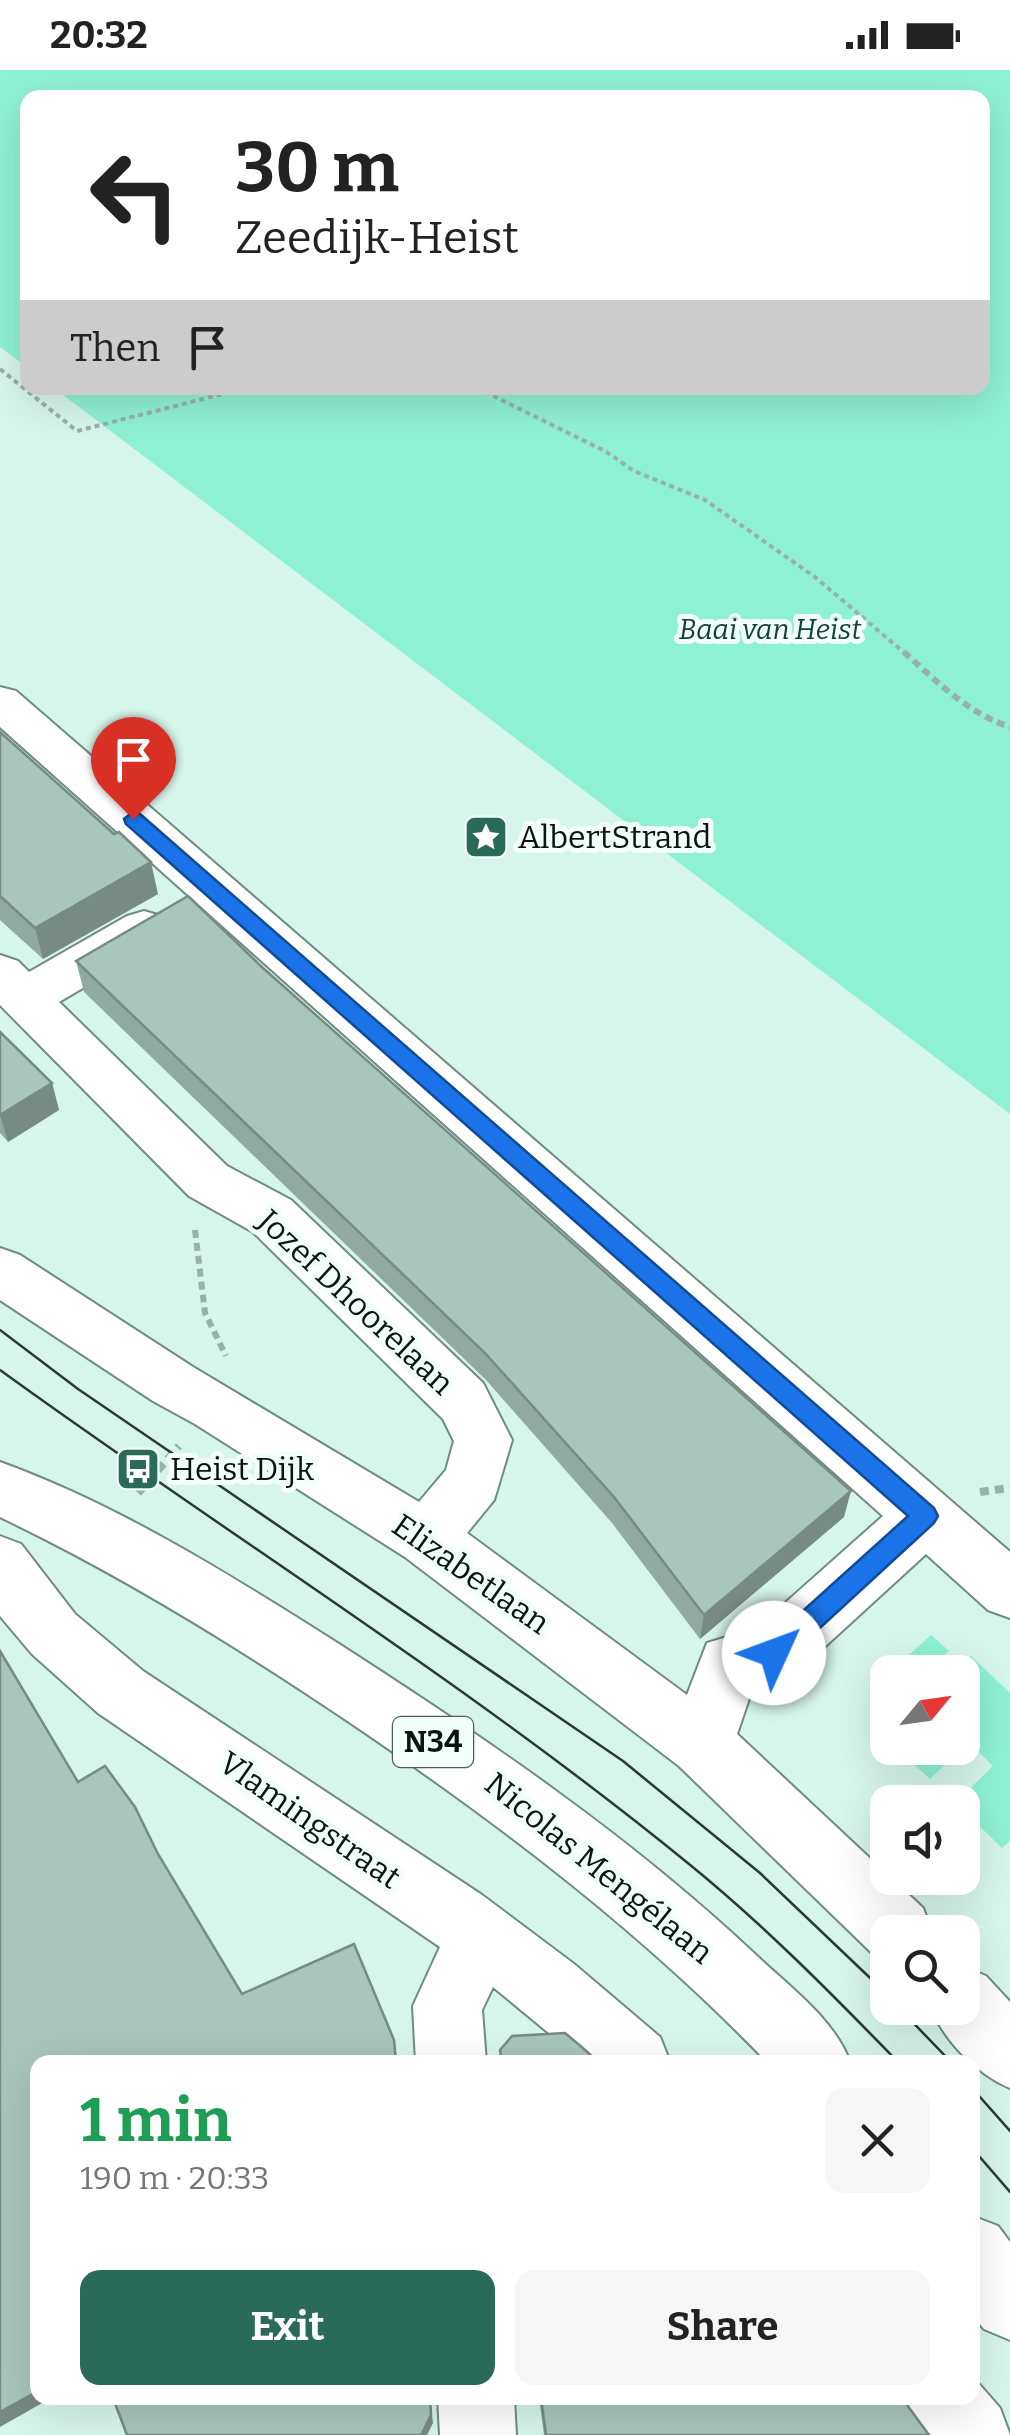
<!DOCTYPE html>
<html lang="en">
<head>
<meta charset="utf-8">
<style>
  :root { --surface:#fff; --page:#f6f6f6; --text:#222; --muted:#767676; --accent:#2a6a59 }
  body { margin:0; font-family:Bitter,serif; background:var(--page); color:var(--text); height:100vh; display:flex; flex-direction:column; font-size:38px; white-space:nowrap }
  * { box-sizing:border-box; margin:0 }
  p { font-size:32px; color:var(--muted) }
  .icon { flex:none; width:55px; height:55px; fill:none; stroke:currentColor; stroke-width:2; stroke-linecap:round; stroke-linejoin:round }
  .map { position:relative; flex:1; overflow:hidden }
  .details { position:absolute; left:30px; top:1985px; width:950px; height:350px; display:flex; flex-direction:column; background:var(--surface); border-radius:20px; box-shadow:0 10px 40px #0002 }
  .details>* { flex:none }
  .banner { position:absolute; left:20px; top:20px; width:970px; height:305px; border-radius:20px; box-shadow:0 10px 40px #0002; background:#fff; color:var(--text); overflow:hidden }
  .needle { width:65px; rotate:61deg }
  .tools { position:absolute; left:870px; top:1585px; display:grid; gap:20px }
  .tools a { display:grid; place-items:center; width:110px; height:110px; border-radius:20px; background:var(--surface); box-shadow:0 10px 40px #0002; font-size:50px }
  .pin { position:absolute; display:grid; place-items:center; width:85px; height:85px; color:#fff; margin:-102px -42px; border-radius:50% 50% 50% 0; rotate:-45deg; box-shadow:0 0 10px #0007 }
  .pin .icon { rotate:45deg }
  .me { position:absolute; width:110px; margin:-55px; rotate:47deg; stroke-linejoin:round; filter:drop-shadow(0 0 8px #0008) }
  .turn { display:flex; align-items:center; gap:35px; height:210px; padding:0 50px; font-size:45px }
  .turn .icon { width:130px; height:130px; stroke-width:2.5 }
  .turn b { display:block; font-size:70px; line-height:85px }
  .then { display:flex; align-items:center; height:95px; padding:0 50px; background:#0003; gap:20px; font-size:38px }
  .round { display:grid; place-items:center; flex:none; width:105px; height:105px; border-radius:20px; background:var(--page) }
  .headline { display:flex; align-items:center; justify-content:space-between; height:170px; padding:0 50px }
  h1 { font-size:60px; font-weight:700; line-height:75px; color:#1e9e55 }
  .cta { display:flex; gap:20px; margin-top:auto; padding:20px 50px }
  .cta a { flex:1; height:115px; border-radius:20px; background:var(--accent); color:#fff; font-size:40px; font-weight:700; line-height:115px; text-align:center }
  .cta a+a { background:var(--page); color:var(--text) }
  .status { display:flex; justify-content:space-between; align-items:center; height:70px; padding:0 50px; background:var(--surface); direction:ltr }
  .status svg { height:28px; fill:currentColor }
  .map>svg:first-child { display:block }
  .green { fill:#8ff1d4 }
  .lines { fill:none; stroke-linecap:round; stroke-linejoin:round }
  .minor-casing { stroke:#6f8b82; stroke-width:4 }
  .major-casing { stroke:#6f8b82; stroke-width:4 }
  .path-far2 { stroke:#98b1a8; stroke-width:4; stroke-dasharray:5 4; stroke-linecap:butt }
  .path-far1 { stroke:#98b1a8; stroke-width:6; stroke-dasharray:8 5; stroke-linecap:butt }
  .path { stroke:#98b1a8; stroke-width:8; stroke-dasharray:9 6; stroke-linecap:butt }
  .minor { fill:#fff; fill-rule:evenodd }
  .major { fill:#fff; fill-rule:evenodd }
  .tram { stroke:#2b3935; stroke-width:2.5 }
  .wall { fill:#90aaa2 }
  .shaded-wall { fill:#768b84 }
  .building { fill:#a8c6bc; stroke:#768b84; stroke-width:2.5 }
  .route { fill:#1a73e8; stroke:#114b97; stroke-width:2.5 }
  .labels { text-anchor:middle; stroke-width:10; stroke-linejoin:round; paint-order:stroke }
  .far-park-label { font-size:28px; font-style:italic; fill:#134135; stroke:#f2fefa }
  .shield { fill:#f2fefa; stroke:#505b58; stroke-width:2.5 }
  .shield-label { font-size:30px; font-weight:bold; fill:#0a1512 }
  .poi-label { font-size:32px; fill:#0a1512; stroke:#f2fefa; text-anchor:start }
  .street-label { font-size:32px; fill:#0a1512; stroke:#f2fefa }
</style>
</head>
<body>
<div class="status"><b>20:32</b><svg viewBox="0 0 49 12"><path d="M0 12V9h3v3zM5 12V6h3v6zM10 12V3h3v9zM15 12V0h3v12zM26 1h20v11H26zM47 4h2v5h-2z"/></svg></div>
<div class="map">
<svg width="1010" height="2365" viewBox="0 0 1010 2365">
  <rect width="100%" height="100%" fill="#d7f6eb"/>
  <path class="green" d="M0,0H1010V1044L54,318H982V28H28L27,297L0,277Z
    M931,1565L949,1581L926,1602H890Z
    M971,1586L1010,1623V1771L1002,1778L963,1740L962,1732H956L993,1696L969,1672L930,1709L896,1678H962V1602H953Z"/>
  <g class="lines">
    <defs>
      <path id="minor" d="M0,617L16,621L1010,1482V1548L988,1540L926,1484L796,1603L753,1617L737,1664L923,1838L932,1862H888V1891L875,1886L679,1696L405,1487L195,1354L153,1331L0,1230V1178L20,1185L193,1297L419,1432L446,1400L454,1371L443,1349L253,1162L189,1126L0,935V885L18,891L29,902L127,846L144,841L161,846L169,859L161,872L59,932L227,1096L291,1130L483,1313L512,1370L494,1430L467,1463L687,1625L707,1573L757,1558L883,1446L0,657Z
        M0,1466L21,1474L75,1544L143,1601L482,1825L574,1894L660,1967L670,1992H584L493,1917L482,1940L486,1992H416L413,1936L440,1877L98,1643L32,1584L0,1546Z
        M962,1896L986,1906L1010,1932V2018C977,2004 945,1972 931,1938H962Z
        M972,2306L1000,2338L1010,2365H924L904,2328H972Z
        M438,2328H514L516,2365H440Z"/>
      <path id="major" d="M0,1392C119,1435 232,1506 339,1574C485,1668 630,1766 757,1886C790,1917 834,1949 850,1992H767C645,1865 504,1757 358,1658C243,1580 125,1507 0,1447Z
        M972,2146L998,2156L1010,2172V2270L984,2259L972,2244Z"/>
    </defs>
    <use href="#minor" class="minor-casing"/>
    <use href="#major" class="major-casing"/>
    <path class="path-far2" d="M0,299L77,361L246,318
      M477,318L605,381L634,401L705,430L815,507L907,585"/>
    <path class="path-far1" d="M904,582C935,610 969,644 1010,657
      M195,1160L205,1243L226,1286"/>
    <path class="path" d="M980,1422L1010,1418
      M138,1423L179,1376"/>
    <use href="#minor" class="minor"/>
    <use href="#major" class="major"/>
    <path class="tram" d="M0,1260L78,1319L623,1691L760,1803L888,1925
      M0,1300C229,1466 470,1615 689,1794C764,1855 831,1923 898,1992
      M899,1938L951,1992
      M972,2018L1010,2061
      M972,2078L1010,2122"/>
  </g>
  <path class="wall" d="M0,662L158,824L43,889L0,850Z
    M76,891L844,1447L700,1569L612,1453L486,1310L84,922Z
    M0,962L52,1013L59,1040L8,1072L0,1063Z
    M539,2328H902L929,2365H544Z"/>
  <path class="shaded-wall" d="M151,792L158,824L43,889L35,858Z
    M52,1013L59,1040L8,1072L0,1045Z
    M851,1421L844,1447L700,1569L704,1545Z
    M38,2321V2328H51L0,2357V2342Z
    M430,2328L433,2353L427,2365H421Z"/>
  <path class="building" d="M0,662L114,764L119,762L151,792L35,858L0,826Z
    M188,826L263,898L851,1421L704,1545L614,1427L485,1283L76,891Z
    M0,962L52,1013L0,1045Z
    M0,1581L78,1712L105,1696L135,1737L158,1784L242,1924L354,1874L394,1970L396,1992H38V2321L0,2342Z
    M565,1963L584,1979L598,1992H502L500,1980L512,1966Z
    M113,2328H430L431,2345L421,2365H127Z
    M541,2328H902L929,2365H546Z"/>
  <path class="route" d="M133,742L140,744L934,1438L938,1446L934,1453L783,1592L774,1595L765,1592L761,1583L765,1575L908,1446L126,754L124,749Z"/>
  <defs>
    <symbol id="sight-square" viewBox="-11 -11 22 22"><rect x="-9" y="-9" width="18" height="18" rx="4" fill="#2a6a59" stroke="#f2fefa"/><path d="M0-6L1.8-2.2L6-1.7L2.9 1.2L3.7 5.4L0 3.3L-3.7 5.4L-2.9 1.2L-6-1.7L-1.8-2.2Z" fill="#fff"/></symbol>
    <symbol id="bus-square" viewBox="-11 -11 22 22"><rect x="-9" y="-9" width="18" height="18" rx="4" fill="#2a6a59" stroke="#f2fefa"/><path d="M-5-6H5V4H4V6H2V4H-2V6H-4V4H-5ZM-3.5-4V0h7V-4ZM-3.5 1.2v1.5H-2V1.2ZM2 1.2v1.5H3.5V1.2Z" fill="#fff"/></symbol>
  </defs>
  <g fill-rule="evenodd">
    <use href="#sight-square" x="461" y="742" width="50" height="50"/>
    <use href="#bus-square" x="113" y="1374" width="50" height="50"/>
  </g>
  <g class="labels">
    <g class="far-park-label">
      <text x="770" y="569">Baai van Heist</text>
    </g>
    <rect class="shield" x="393" y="1647" width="80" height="50" rx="8"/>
    <g class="shield-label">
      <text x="433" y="1682">N34</text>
    </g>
    <g class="poi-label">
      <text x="518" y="778">AlbertStrand</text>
      <text x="170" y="1410">Heist Dijk</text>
    </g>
    <g class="street-label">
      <text transform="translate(356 1232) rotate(43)" y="11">Jozef Dhoorelaan</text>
      <text transform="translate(471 1504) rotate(35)" y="11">Elizabetlaan</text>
      <text transform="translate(310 1750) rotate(35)" y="11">Vlamingstraat</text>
      <text transform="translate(599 1798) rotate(39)" y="11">Nicolas Mengélaan</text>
    </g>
  </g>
</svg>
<div class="tools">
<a><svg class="needle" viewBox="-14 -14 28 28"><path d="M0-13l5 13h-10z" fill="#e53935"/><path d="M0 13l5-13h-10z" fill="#767676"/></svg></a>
<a><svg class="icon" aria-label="sound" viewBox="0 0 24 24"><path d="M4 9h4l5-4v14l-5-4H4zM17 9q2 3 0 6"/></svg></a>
<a><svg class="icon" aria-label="search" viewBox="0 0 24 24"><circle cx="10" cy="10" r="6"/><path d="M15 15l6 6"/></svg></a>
</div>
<div class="pin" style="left:133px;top:749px;background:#d93025"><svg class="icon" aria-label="arrive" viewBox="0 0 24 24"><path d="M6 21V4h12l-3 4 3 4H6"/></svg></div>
<svg class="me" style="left:774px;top:1583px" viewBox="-20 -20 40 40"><circle r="19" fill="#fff"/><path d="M0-13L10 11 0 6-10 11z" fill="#1a73e8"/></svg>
<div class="banner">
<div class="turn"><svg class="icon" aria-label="left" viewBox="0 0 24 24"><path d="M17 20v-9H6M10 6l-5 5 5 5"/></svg><div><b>30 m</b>Zeedijk-Heist</div></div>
<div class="then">Then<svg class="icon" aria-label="arrive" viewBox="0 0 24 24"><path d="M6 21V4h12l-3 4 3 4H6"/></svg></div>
</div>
<section class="details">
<div class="headline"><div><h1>1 min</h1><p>190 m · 20:33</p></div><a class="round"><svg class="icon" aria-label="close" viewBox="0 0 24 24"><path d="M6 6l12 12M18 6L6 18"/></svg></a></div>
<div class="cta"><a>Exit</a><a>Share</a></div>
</section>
</div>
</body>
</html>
